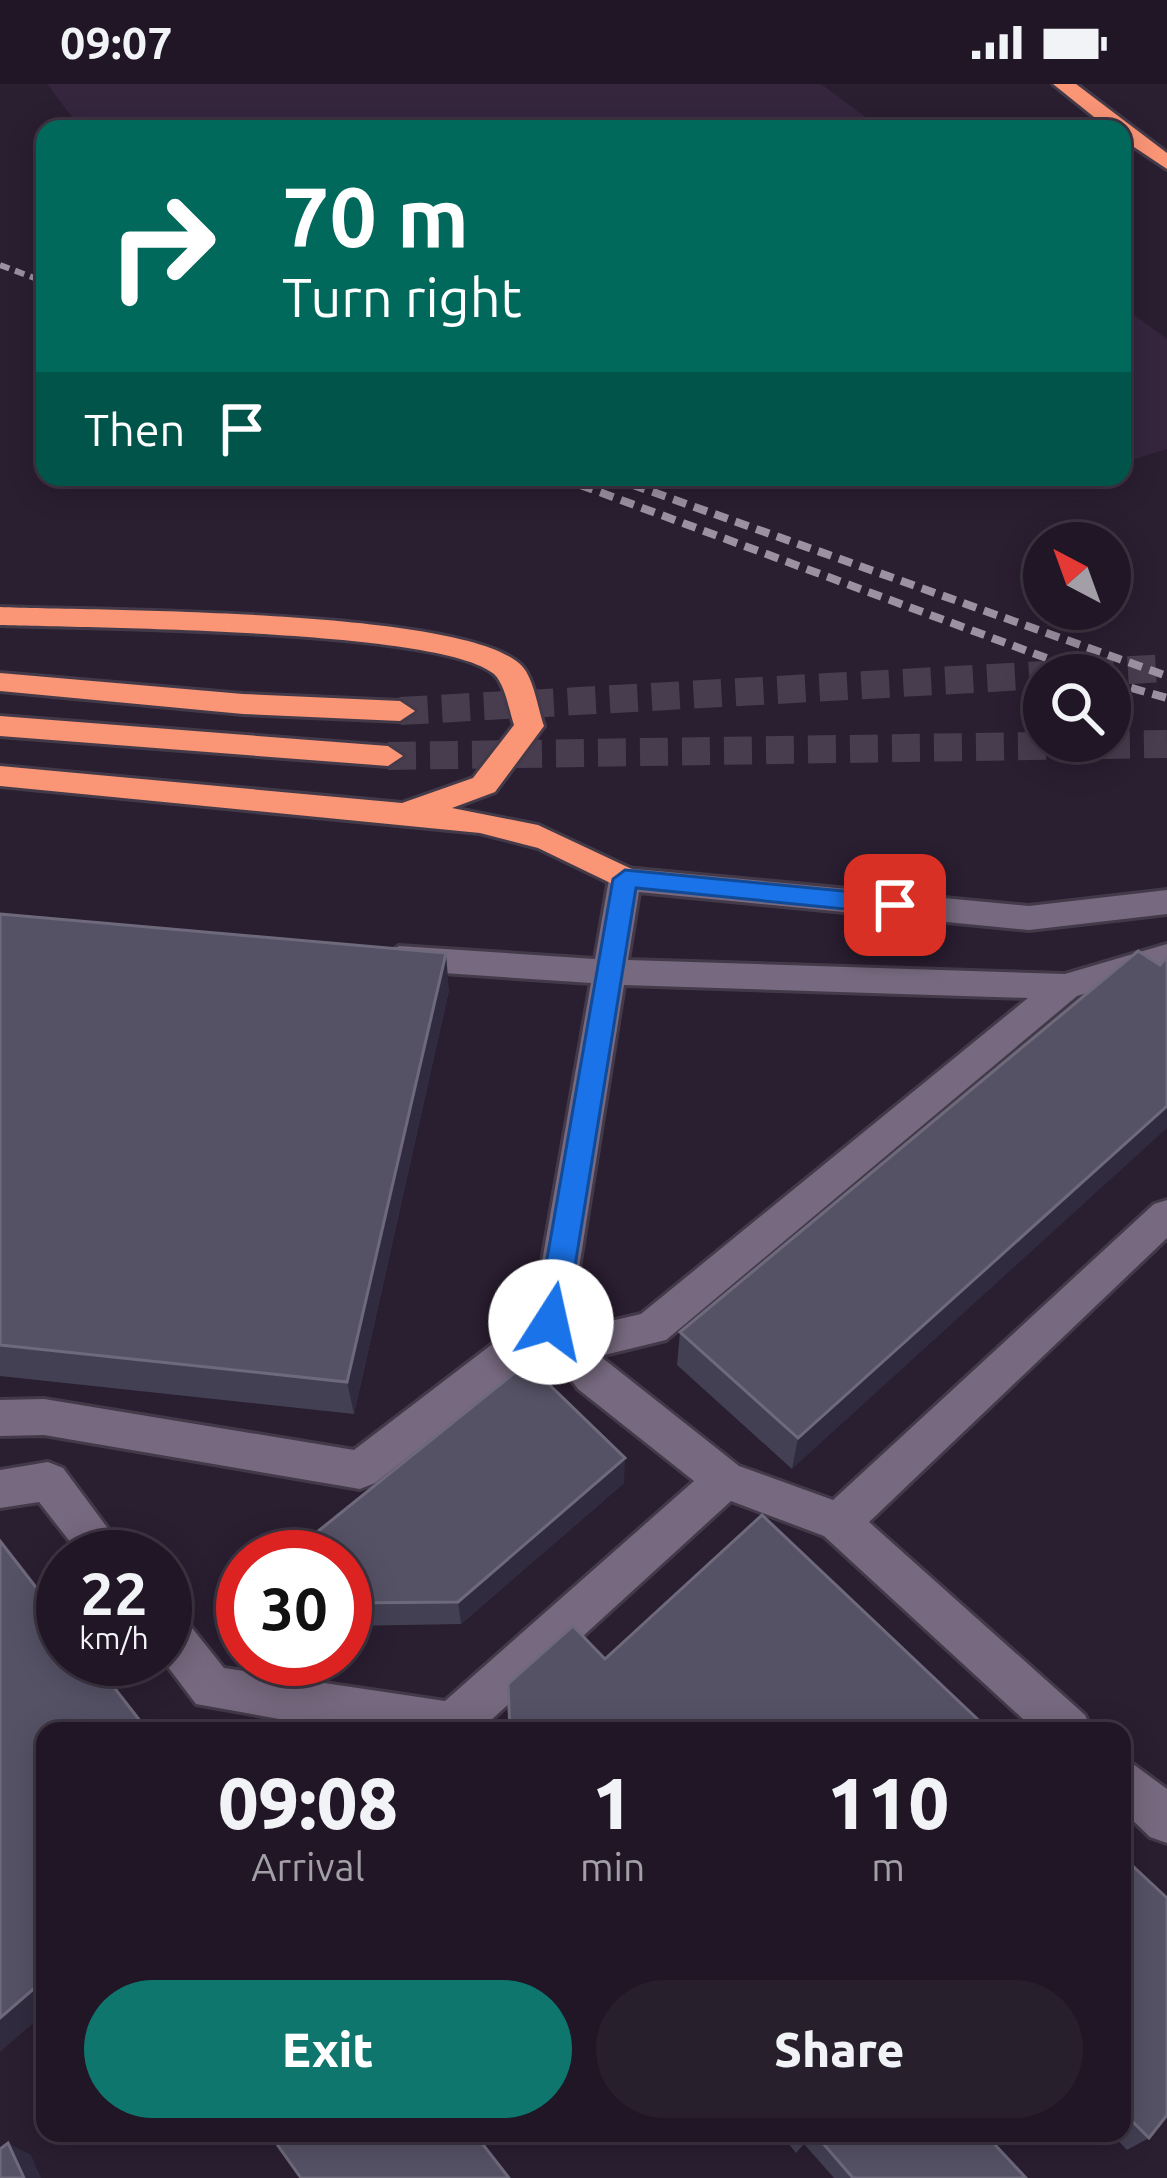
<!DOCTYPE html>
<html lang="en">
<head>
<meta charset="utf-8">
<style>
  :root { --surface:#201625; --page:#281f2d; --text:#f1f3f6; --muted:#a29fa7; --line:#3d3542; --accent:#0f766e }
  body { margin:0; font-family:Ubuntu,sans-serif; background:var(--page); color:var(--text); height:100vh; display:flex; flex-direction:column; font-size:45px; white-space:nowrap }
  * { box-sizing:border-box; margin:0 }
  p { font-size:39px; color:var(--muted) }
  .icon { flex:none; width:66px; height:66px; fill:none; stroke:currentColor; stroke-width:2; stroke-linecap:round; stroke-linejoin:round }
  .map { position:relative; flex:1; overflow:hidden }
  .side { position:absolute; left:36px; top:1638px; width:1095px; height:420px; display:flex; flex-direction:column; background:var(--surface); border-radius:24px; box-shadow:0 6px 30px #0003,0 0 0 3px var(--line) }
  .side>* { flex:none }
  .top-card { position:absolute; left:36px; top:36px; width:1095px; height:366px; border-radius:24px; box-shadow:0 6px 30px #0003,0 0 0 3px var(--line); background:#00695c; color:#fff; overflow:hidden }
  .needle { width:78px; rotate:319deg }
  .controls { position:absolute; left:1023px; top:438px; display:grid; gap:24px }
  .controls a { display:grid; place-items:center; width:108px; height:108px; border-radius:50%; background:var(--surface); box-shadow:0 6px 30px #0003,0 0 0 3px var(--line); font-size:60px }
  .speed { position:absolute; left:36px; top:1446px; display:flex; gap:24px; font-size:60px; font-weight:700; text-align:center }
  .speed>* { display:grid; place-content:center; width:156px; height:156px; border-radius:50%; background:var(--surface); box-shadow:0 6px 30px #0003,0 0 0 3px var(--line); line-height:1 }
  .speed small { font-size:30px; font-weight:400 }
  .speed .limit { border:18px solid #d22; background:#fff; color:#111 }
  .pin { position:absolute; display:grid; place-items:center; width:102px; height:102px; color:#fff; margin:-51px; border-radius:24px; box-shadow:0 6px 18px #0006 }
  .me { position:absolute; width:132px; margin:-66px; rotate:10deg; stroke-linejoin:round; filter:drop-shadow(0 0 9px #0008) }
  .turn { display:flex; align-items:center; gap:42px; height:252px; padding:0 48px; font-size:54px }
  .turn .icon { width:156px; height:156px; stroke-width:2.5 }
  .turn b { display:block; font-size:84px; line-height:102px }
  .then { display:flex; align-items:center; height:114px; padding:0 48px; background:#0003; gap:24px; font-size:45px }
  .eta { display:flex; justify-content:space-evenly; align-items:center; height:204px; text-align:center }
  .eta b { font-size:72px; font-weight:800; line-height:84px }
  .primary-button { display:flex; gap:24px; margin-top:auto; padding:24px 48px }
  .primary-button a { flex:1; height:138px; border-radius:72px; background:var(--accent); color:#fff; font-size:48px; font-weight:800; line-height:138px; text-align:center }
  .primary-button a+a { background:var(--page); color:var(--text) }
  .status { display:flex; justify-content:space-between; align-items:center; height:84px; padding:0 60px; background:var(--surface); direction:ltr }
  .status svg { height:33px; fill:currentColor }
  .map>svg:first-child { display:block }
  .built { fill:#35263e }
  .lines { fill:none; stroke-linecap:round; stroke-linejoin:round }
  .highway-tunnel { stroke:#483c4f; stroke-width:28; stroke-dasharray:28 14; stroke-linecap:butt }
  .minor-casing { stroke:#433a49; stroke-width:6 }
  .highway-casing { stroke:#433a49; stroke-width:6 }
  .minor { fill:#77697f; fill-rule:evenodd }
  .highway { fill:#fa9576; fill-rule:evenodd }
  .rail-far1 { stroke:#9b91a1; stroke-width:6; stroke-dasharray:10 6; stroke-linecap:butt }
  .rail { stroke:#9b91a1; stroke-width:8; stroke-dasharray:14 8; stroke-linecap:butt }
  .wall { fill:#434054 }
  .shaded-wall { fill:#312b3f }
  .building { fill:#565266; stroke:#6e6a7c; stroke-width:3 }
  .route { fill:#1a73e8; stroke:#114b97; stroke-width:3 }
</style>
</head>
<body>
<div class="status"><b>09:07</b><svg viewBox="0 0 49 12"><path d="M0 12V9h3v3zM5 12V6h3v6zM10 12V3h3v9zM15 12V0h3v12zM26 1h20v11H26zM47 4h2v5h-2z"/></svg></div>
<div class="map">
<svg width="1167" height="2094" viewBox="0 0 1167 2094">
  <rect width="100%" height="100%" fill="#2a1e31"/>
  <path class="built" d="M47,0H821L882,45H81Z
    M1122,222L1167,255V365L1122,379Z"/>
  <g class="lines">
    <path class="highway-tunnel" d="M1044,591L1167,584
      M400,627L1044,591
      M388,672L1167,660"/>
    <defs>
      <path id="minor" d="M625,784L1029,822L1167,806V830L1029,846L639,808L628,876L1065,890L1167,860V884L1077,912L666,1256L600,1272L739,1382L833,1416L1154,1120L1167,1116V1154L869,1438L1085,1631L1092,1647H1036L824,1452L731,1417L479,1647H346L196,1620L162,1575L165,1523L180,1529L224,1584L445,1617L694,1397L578,1305L547,1264L375,1399L360,1405L44,1351L0,1352V1316L44,1315L354,1366L533,1229L591,899L399,886L382,874L399,862L595,875L609,795ZM624,901L1028,914L641,1230L602,1239L572,1228Z
        M48,1378L63,1384L129,1473H82L39,1418L0,1424V1386Z
        M1122,1672L1167,1705V1759L1150,1753L1122,1726Z"/>
      <path id="highway" d="M1053,0H1076L1167,69V85L1122,55V45H1109Z
        M0,523C93,527 467,524 522,582C534,595 538,625 544,642L495,708L452,724L538,741L636,787L641,795L625,806L538,764L480,749L0,702V682L402,719L473,694L514,641C509,626 505,600 494,590C442,545 87,544 0,541Z
        M0,589L243,610L400,617L415,627L400,637L243,630L0,607Z
        M0,632L388,662L403,672L388,682L0,652Z"/>
    </defs>
    <use href="#minor" class="minor-casing"/>
    <use href="#highway" class="highway-casing"/>
    <use href="#minor" class="minor"/>
    <use href="#highway" class="highway"/>
    <path class="rail-far1" d="M0,181L45,198"/>
    <path class="rail" d="M559,393L1092,591
      M611,393L1167,592
      M1110,598L1167,614"/>
  </g>
  <path class="wall" d="M0,830L449,906L354,1330L0,1292Z
    M1138,867L792,1385L677,1281L680,1248Z
    M624,1399L461,1540L345,1542V1473Z
    M243,1508V1543H237L227,1520Z
    M1122,1772L1149,2054L1127,2066L1111,2049H1122Z
    M780,2049H984L1026,2094H834L804,2060L796,2069Z"/>
  <path class="shaded-wall" d="M446,869L449,906L354,1330L347,1298Z
    M1167,1022V1044L792,1385L798,1354Z
    M625,1374L624,1399L461,1540L458,1518Z
    M45,1895V1929L0,1968V1934Z
    M8,2059L31,2071L41,2094H24Z"/>
  <path class="building" d="M0,830L446,869L347,1298L0,1261Z
    M1138,867L1160,881L1167,873V1022L798,1354L680,1248Z
    M527,1279L625,1374L458,1518L345,1519V1473H286Z
    M762,1431L990,1647H510L508,1600L573,1542L605,1575Z
    M0,1457L63,1538V1575H92L148,1647H45V1895L0,1934Z
    M243,1508V1520H227Z
    M1122,1772L1167,1814V2031L1149,2054L1122,2027Z
    M269,2049H474L509,2094H301Z
    M798,2049H812L805,2057Z
    M814,2049H984L1026,2094H853Z
    M8,2059L24,2094H0V2065Z"/>
  <path class="route" d="M625,786L895,812L907,821L895,830L636,804L566,1238L551,1250L536,1238L613,795Z"/>
</svg>
<div class="controls">
<a><svg class="needle" viewBox="-14 -14 28 28"><path d="M0-13l5 13h-10z" fill="#e53935"/><path d="M0 13l5-13h-10z" fill="#a29fa7"/></svg></a>
<a><svg class="icon" aria-label="search" viewBox="0 0 24 24"><circle cx="10" cy="10" r="6"/><path d="M15 15l6 6"/></svg></a>
</div>
<div class="speed"><div>22<small>km/h</small></div><div class="limit">30</div></div>
<div class="pin" style="left:895px;top:821px;background:#d93025"><svg class="icon" aria-label="arrive" viewBox="0 0 24 24"><path d="M6 21V4h12l-3 4 3 4H6"/></svg></div>
<svg class="me" style="left:551px;top:1238px" viewBox="-20 -20 40 40"><circle r="19" fill="#fff"/><path d="M0-13L10 11 0 6-10 11z" fill="#1a73e8"/></svg>
<div class="top-card">
<div class="turn"><svg class="icon" aria-label="right" viewBox="0 0 24 24"><path d="M7 20v-9h11M14 6l5 5-5 5"/></svg><div><b>70 m</b>Turn right</div></div>
<div class="then">Then<svg class="icon" aria-label="arrive" viewBox="0 0 24 24"><path d="M6 21V4h12l-3 4 3 4H6"/></svg></div>
</div>
<section class="side">
<div class="eta">
<div><b>09:08</b><p>Arrival</p></div>
<div><b>1</b><p>min</p></div>
<div><b>110</b><p>m</p></div>
</div>
<div class="primary-button"><a>Exit</a><a>Share</a></div>
</section>
</div>
</body>
</html>
